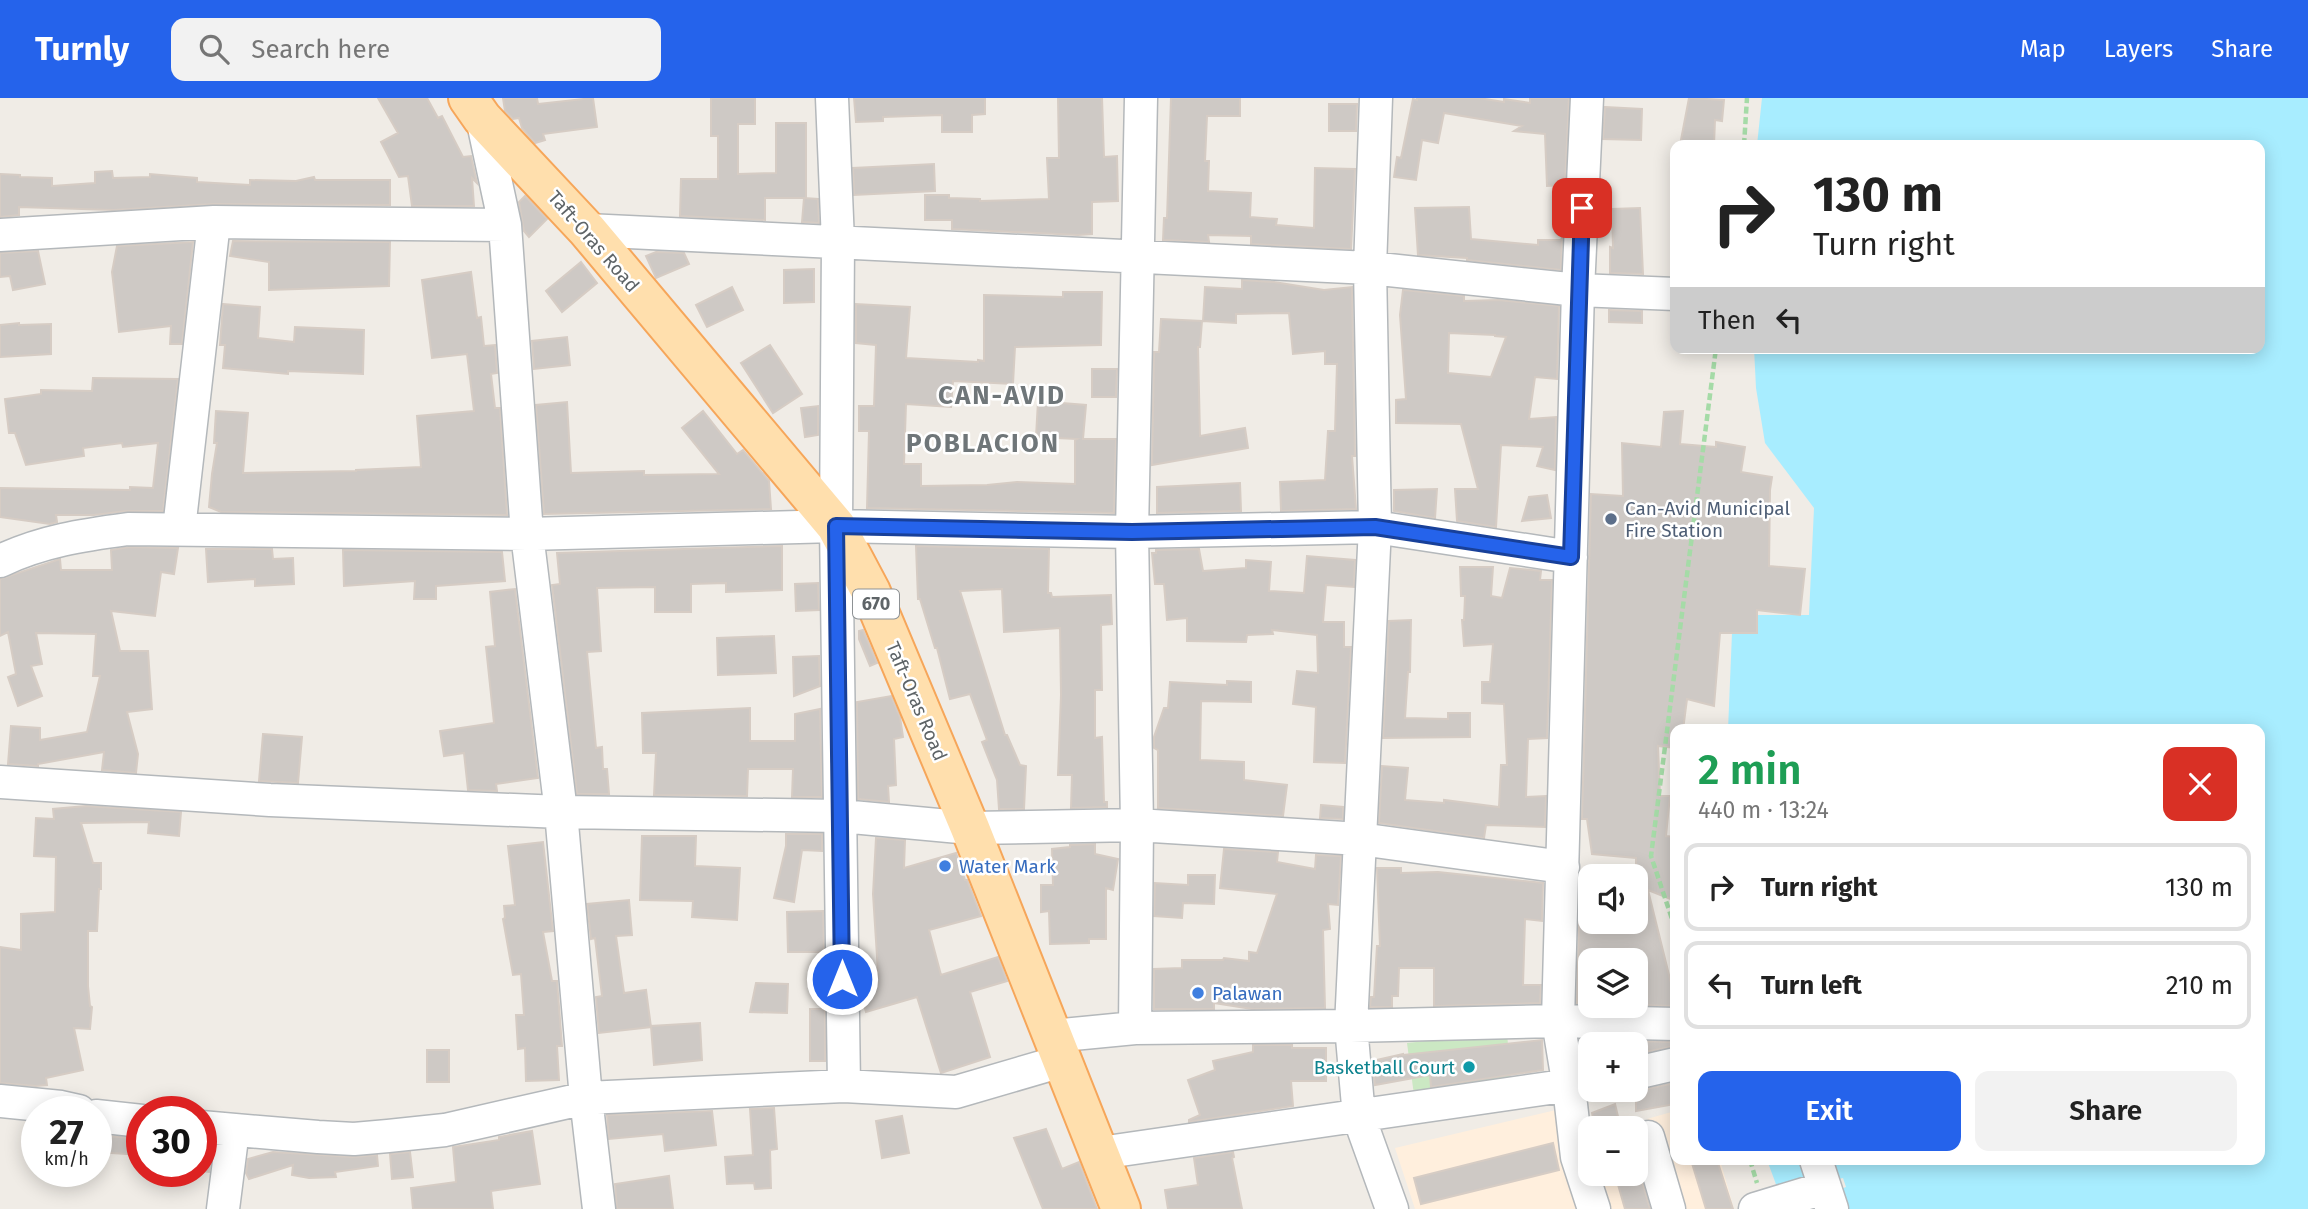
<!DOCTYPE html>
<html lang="en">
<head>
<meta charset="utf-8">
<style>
  :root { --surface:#fff; --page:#f2f2f2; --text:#222; --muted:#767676; --line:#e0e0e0; --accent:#2563eb }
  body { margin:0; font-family:"Fira Sans",sans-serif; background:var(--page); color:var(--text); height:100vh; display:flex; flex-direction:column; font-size:26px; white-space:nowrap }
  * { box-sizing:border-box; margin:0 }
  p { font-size:23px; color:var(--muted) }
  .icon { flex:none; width:38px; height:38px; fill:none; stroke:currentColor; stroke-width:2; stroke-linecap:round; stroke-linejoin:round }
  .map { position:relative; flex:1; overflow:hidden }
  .details { position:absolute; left:1670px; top:626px; width:595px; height:441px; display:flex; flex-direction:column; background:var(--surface); border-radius:14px; box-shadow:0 4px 18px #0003 }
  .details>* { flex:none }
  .top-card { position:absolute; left:1670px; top:42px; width:595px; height:214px; border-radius:14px; box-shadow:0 4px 18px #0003; background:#fff; color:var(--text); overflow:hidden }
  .controls { position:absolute; left:1578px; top:766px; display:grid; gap:14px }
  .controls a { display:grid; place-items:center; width:70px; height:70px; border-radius:14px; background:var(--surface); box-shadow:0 4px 18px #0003; font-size:35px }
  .speed { position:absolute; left:21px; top:998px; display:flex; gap:14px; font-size:35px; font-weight:700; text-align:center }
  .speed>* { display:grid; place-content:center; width:91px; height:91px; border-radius:50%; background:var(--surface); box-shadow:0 4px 18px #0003; line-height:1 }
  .speed small { font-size:18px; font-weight:400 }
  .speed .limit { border:10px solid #d22; background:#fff; color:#111 }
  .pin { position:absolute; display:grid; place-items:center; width:60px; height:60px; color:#fff; margin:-30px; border-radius:14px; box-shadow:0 4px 10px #0006 }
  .me { position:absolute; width:77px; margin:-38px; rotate:0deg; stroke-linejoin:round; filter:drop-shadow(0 0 5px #0008) }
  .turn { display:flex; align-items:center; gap:24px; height:147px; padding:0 28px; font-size:32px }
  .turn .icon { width:91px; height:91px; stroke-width:2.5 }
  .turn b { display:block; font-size:49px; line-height:60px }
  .then { display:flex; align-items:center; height:66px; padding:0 28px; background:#0003; gap:14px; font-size:26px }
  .round { display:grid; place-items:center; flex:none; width:74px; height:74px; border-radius:14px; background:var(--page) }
  .headline { display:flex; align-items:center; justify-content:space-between; height:119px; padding:0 28px }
  h1 { font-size:42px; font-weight:600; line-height:52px; color:#1e9e55 }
  .cta { display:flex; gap:14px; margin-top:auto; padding:14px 28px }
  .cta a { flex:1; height:80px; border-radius:14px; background:var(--accent); color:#fff; font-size:28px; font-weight:600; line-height:80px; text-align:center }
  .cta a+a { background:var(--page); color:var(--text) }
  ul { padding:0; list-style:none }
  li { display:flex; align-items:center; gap:21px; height:88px; margin:0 14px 10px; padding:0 14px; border:4px solid var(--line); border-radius:14px }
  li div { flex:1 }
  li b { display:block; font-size:26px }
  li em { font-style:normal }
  header { display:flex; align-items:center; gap:42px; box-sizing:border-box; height:98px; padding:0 35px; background:var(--accent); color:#fff }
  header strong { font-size:33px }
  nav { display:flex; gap:38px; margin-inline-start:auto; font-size:24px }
  .search { width:490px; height:63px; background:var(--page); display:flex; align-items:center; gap:18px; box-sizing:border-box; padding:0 24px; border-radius:14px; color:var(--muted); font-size:26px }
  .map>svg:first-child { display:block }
  .commercial { fill:#ffefdd }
  .green { fill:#cbe8c3 }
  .water { fill:#a8edff }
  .building { fill:#cec9c5; stroke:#d6ccc4; stroke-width:2; fill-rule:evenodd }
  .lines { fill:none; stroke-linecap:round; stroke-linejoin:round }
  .minor-casing { stroke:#b4b8bb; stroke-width:35 }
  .major-casing { stroke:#f6a65a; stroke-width:42 }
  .path { stroke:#a5dba7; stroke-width:4.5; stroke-dasharray:7 3.5; stroke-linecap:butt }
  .minor { stroke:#fff; stroke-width:32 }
  .major { stroke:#ffdfad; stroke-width:38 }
  .route-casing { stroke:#184099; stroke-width:18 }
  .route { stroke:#2563eb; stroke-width:12 }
  .service-dot { fill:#5c6f8a; stroke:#fff; stroke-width:2.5 }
  .shop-dot { fill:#3f7fe0; stroke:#fff; stroke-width:2.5 }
  .culture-dot { fill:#0f9aa8; stroke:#fff; stroke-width:2.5 }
  .labels { text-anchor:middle; stroke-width:5; stroke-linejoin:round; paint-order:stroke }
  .shield { fill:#fff; stroke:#8e9295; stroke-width:2 }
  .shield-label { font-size:18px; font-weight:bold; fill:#5e6467 }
  .street-label { font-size:19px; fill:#5e6467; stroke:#fff }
  .service-label { font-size:19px; fill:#4e5e75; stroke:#fff; text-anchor:start }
  .shop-label { font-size:19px; fill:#366cbe; stroke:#fff; text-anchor:start }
  .culture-label { font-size:19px; fill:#0d838f; stroke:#fff; text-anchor:end }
  .district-label { font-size:26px; font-weight:bold; letter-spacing:2px; fill:#6f7679; stroke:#fff }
</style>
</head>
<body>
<header>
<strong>Turnly</strong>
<div class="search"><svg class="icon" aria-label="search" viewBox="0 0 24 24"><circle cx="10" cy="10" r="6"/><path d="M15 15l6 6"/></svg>Search here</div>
<nav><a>Map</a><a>Layers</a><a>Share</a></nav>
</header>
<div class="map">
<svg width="2308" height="1111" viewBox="0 0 2308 1111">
  <rect width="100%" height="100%" fill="#f0ece6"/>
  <path class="commercial" d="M1556,1012L1578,1111H1415L1395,1050Z
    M1675,1013V1062H1720L1734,1111H1611L1601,1076H1636V1052L1655,1046L1647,1021Z"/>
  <path class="green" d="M1507,934L1511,988L1414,997L1407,945Z"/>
  <path class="water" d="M1762,0H2308V1111H1847L1841,1091L1846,1089L1843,1080L1838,1081L1832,1062H2259V632H1728L1732,535H1756L1758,517H1809L1814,410L1765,345L1756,290L1754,250H2259V47H1757Z
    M1767,1062H1802L1807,1079L1777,1089Z"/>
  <path class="building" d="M378,0H427L438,20L442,18L463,59L471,58L477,85L472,80L474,108H412L408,78L399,79L381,44L398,35Z
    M503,0H537L538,6L593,0L597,29L543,36L545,42L535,45L522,30L519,20L513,21L505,13Z
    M711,0H755V26H738V76L776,75V25H806V100H765V122L680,118L681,81H718V38H711Z
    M854,0H985V16L972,17V34H942V17L883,19V23L856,24Z
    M1058,0H1102L1104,59L1117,58L1118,103L1092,104V136L1078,137L952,131V122H925V97H949V100L980,101V103L1049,101L1047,60H1059Z
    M1171,0H1240V18H1207L1205,63H1209L1208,93L1251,95L1250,119L1277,121L1276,127L1314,130L1315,70L1355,71L1351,151L1251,146V138L1208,137L1209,144L1163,142L1164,120H1167Z
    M1417,0H1479L1504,4V1L1530,5V0H1569L1565,87L1547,88L1545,36L1514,33L1522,28L1444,15L1438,45L1422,42L1416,82L1394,79L1397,59L1401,60L1413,1L1417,2Z
    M1689,0L1724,2L1722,23L1715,22L1714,47H1680Z
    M1329,6H1357L1356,33H1329Z
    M1605,9L1642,11L1641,42L1603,41Z
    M934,66L935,93L854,97L853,70Z
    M112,73L113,80L150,79V76L197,80V84L250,87V82L296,83L314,79L315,82H390V107L214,106L113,112L19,109V117L0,119V76L20,77V79L52,80V88L95,85V74Z
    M525,98L547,121L529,139L524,133L519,104Z
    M804,100L818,101L819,125L802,124Z
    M1469,109L1471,141L1538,147V142H1561L1562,139L1561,172L1467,162V160L1418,157L1415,110Z
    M1640,110L1643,176L1610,175V149L1613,150L1612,111Z
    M233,143L390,144L389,188L269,192V164L230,158Z
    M193,144L182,246H170L171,228L119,234L112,174L117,148Z
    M38,153L45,186L13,192L10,178L0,179V155Z
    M656,154L684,155L689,166L656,180L646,158Z
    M581,164L597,185L562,214L546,193Z
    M814,171V204L784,205V172Z
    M471,174L477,220L481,219L484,248L495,247L497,275L491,276L495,310H500L507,417L221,414L209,409L212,376L217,345H214L216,313L248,315L243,375L356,373V372L421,369L417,318L474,313L467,256L432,260L422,182Z
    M1242,182L1274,184L1324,192L1352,189L1355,358H1352L1356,411L1281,413L1280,384L1325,382L1328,333H1335L1337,266H1325V253L1293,256L1289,215L1236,216V225L1203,223L1205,189L1242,191Z
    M732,189L743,212L707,229L696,207Z
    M1403,192L1464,198V203L1498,202L1559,208L1557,281L1535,279L1529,321L1556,319L1555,372L1537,368L1543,349L1501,347L1496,429L1457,423L1455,391H1478L1461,326L1396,325V302L1406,301L1400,217ZM1449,235L1495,237V238L1506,239L1491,279L1448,275Z
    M1063,194H1102L1101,247L1015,249L1013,286L953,283L951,309L906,306L904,366H921V388L987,387L1017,384L1075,386V342L1077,341L1036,339L1038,303L1086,307L1083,341H1116L1114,415L867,410L869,333H859V308H874L876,247L856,245V206L910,209L906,260L978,264V262L984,263V197L1063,199Z
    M223,206L260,209L258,240L294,244L295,229L364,232L363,276L288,273V276L223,270L225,247H220Z
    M1609,212L1642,213V225L1609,224Z
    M1161,221L1202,223L1200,249H1198L1200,338L1245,330L1248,350L1152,367L1154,254H1159Z
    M19,225V227L51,226V256L0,259V227Z
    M567,239L570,267L534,271L532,243Z
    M770,247L802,296L773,315L741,265Z
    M1092,271H1117L1116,299H1092Z
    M93,280L178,281L163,413H126L94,417H56L57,424L50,426L0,419V390L130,392V389L153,390L158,345L123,349L122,345L83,350L84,358L26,367L15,335H9L5,301L41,296V292L92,293Z
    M567,304L571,375L644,373V377L719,376L682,330L703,313L737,356L743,352L769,383L771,411L544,416L536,307Z
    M818,308V337L805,339L801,310Z
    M1683,313L1680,346L1716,349V344L1745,349L1741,374L1772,379L1770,392L1769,468L1805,471L1800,517L1757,512V535H1720L1714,608L1687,601L1683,632H1675V650L1658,648L1660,698H1670L1666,738L1675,739L1673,802L1648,792L1671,885L1675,884V908L1636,907V863H1591V905H1577L1580,786L1591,787V824H1636V760L1592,756L1587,721H1582L1591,396L1623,398L1622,345L1661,349L1664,314Z
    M1240,385L1241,413L1157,415V389Z
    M1437,391L1435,420L1394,413V392Z
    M1547,397L1551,420L1522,423L1529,399Z
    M782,448V492L726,494V485L691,486V514H655V489L597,490L601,553L587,554L596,650L602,649L603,671H607L609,696H577L552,487L560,486L557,455Z
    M916,448L1049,451L1048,495H1051L1052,499L1111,497L1112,526L1101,527L1102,592H1095V640L1102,639L1104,704H1107V709L1071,710L1072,677H1058L1061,597L1060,530L1004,534L1002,491L960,493L1005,637H1007L1020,667L1026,668L1024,711H999L997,682L982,644L987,642L970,596L950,601L937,550H935L920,501H918Z
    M129,449L178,450L174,476L161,474L155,518L111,513L120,553H148L152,611L127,614L138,656L136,675L102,672L104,654L38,666V668L8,666L11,628L40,630V642L87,634L100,578H93L96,536L36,535L42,566L31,568L42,598L18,608L8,579L16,576L8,534L0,538V481L60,461L61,472H112L111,452Z
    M206,451H272L273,461L293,460L294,486L255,488V481L208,484Z
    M1199,451L1203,473L1246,470V462L1271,464L1269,493L1304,495L1307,458L1355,462L1354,489L1326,487L1323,524H1344V549H1351L1345,665L1314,664L1316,609L1293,606L1297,573L1318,575L1317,537L1272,532L1273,536L1247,537L1246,544L1187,543V520L1167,522L1164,486H1155L1152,455H1156V452Z
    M343,452L502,454L505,483L436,488V501H414L415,483L344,488Z
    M1460,469H1493L1491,498L1502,500L1510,470L1541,473L1540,482H1552L1547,640L1528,641L1526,699L1546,698L1545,729L1486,727L1484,740L1379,725L1382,668L1408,670L1405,702L1444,705V702L1499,709L1501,667H1507L1504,606L1482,605V584H1490L1493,546L1464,548L1462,522H1464L1465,498H1461Z
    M818,485L819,512L796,513L795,486Z
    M515,491L538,680L496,686L497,693L468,692L464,655L444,658L440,633L494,625L486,549L495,548L490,494Z
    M1411,522L1410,574H1408L1405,620L1448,621V615H1470V639L1383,640L1389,523Z
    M863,532L877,565L870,568L859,541V533Z
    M774,538L776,575L718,577L717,540Z
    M819,558L820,588L794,598L793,559Z
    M1227,583L1251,584V604L1201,603L1200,662L1244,664V682L1287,687L1283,718L1158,710V652L1154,650V639L1164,610H1168L1170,584L1227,587Z
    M891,598L900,619L903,639L894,641L896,687L888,688L889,704L858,701L857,604Z
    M750,610V643H795V616L820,611L822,699H792L793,671H748L747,698L654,697L656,655H643L642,615Z
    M263,636L302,639L298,685L259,683Z
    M1321,707L1343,709V721L1320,720Z
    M86,708L181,714L179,738L148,735L149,724L81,725L93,765H101V791H99L97,833H88V888L90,908L92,909L90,931L74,930L83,972L46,980L47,987L36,988L0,985V849L21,852V816L55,814L56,759L34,758L36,720L54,721L53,711Z
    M786,736H822V753L802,752L794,804L774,800L786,748Z
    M642,738H696L695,768L740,770L737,822L692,819L693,803L640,802Z
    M876,740L905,742L904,770L956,755L965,782H967L981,818L929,832L941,877L998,859L1007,883L970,894L990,959L941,975L917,899L866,914L861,896V879L878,874L873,796Z
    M543,744L553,833L543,834L552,883H557L562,948H557L559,982L526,983L525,950L518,951L516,917H524L521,876L513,877L503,821L505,820L504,808L515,807L508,748Z
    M1095,746V756L1118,761L1113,792L1106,790V841H1089V845L1050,846L1049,813L1041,814V787H1053L1052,751L1070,749V747Z
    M1224,751L1278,754L1277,764L1315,771L1316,757L1341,758L1338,807L1328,806L1330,831L1323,832L1325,910L1252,911L1214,905V911H1154V871L1182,870V862H1223L1224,860L1249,863V854L1257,855L1277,796L1220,790Z
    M1377,770H1401V775L1438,774L1543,785L1542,823L1525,821L1523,887H1541L1540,905L1434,908V870H1399L1398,898H1392V909H1370L1371,899H1374L1377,848H1380Z
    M1188,777H1215L1214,806L1183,805L1182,820L1154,818L1155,785L1188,787Z
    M629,802L632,837L616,838L624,895L646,892L651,929L599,935L596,899L602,898L595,840L591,841L587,806Z
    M823,813L824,854H788L787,814Z
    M756,885L788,886L787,915L750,914Z
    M810,911H825V963H810Z
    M700,925L702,962L654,967L651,928Z
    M1542,942L1543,972L1431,989L1430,977L1375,987L1372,963L1403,956V957Z
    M1636,943L1675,944V948L1636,956Z
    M1253,947H1292V950H1326V983H1291L1293,1008L1189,1024V1022L1200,1017L1188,982L1215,972L1213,963L1253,954Z
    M427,952H449V984H427Z
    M1675,985V1006L1636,1013V993Z
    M1615,1006L1621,1031H1595L1592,1015Z
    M774,1010L777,1051L770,1052L771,1090L755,1091L754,1085L727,1086L725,1059L753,1057L750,1011Z
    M712,1013L716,1047L665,1053L663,1036L609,1041L607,1017Z
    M902,1018L909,1055L882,1060L876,1023Z
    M1046,1031L1062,1071L1079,1064L1097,1111H1043L1014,1040Z
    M532,1033L540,1086L491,1093L493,1111H413L411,1090L456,1084L453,1049L499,1042V1039Z
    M96,1037L142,1041V1057L96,1054Z
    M1553,1045L1559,1072L1421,1106L1414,1080Z
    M201,1047L212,1048L209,1074L201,1073Z
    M273,1054L353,1059L377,1057L378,1068L335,1074L336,1079L309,1080L292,1077L293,1067L249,1081L246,1075L248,1061Z
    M410,1054L413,1079L392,1081L390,1056Z
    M1233,1054L1234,1059L1232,1060L1242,1111H1168L1165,1092L1198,1087L1194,1060Z
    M1691,1062H1717L1733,1111H1706Z
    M1615,1076H1640L1650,1111H1625Z
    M669,1078L673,1111H617L615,1086Z"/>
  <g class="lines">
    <defs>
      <path id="minor" d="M832,0L838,144L836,428L844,988
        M1376,0L1370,170L1375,429L1351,928L1359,1019L1392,1111
        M1587,0L1578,192L1558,923L1569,989L1577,1059L1594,1111
        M482,20L505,127L527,436L561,714L586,1000L599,1111
        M587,132L1370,170L1578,192L1675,196
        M0,137L214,124
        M179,431L214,124L505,127
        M0,463C42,443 83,437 128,431L527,436L836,428L1132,434L1375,429L1571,459
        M0,684L270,702L561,714L841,718L970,730L1137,727L1360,741L1563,769
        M1135,930L1137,727L1132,434L1141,0
        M1052,938L1135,930L1351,928L1558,923L1675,926
        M1636,975L1675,966
        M0,1003L61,1009L79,1013
        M96,1018L142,1023
        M201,1029L318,1039L354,1041L388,1038L445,1032L586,1000L844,988L956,994L1062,963
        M1636,1042L1648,1039L1669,1111
        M1100,1055L1591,984
        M1816,1062L1832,1111
        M223,1111L233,1032
        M1755,1111L1824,1090"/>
      <path id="major" d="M468,0L482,20L587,132L836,428L871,494L970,730L1121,1111"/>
    </defs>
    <use href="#minor" class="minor-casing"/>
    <use href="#major" class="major-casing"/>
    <path class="path" d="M1744,47L1747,0
      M1675,830L1651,758L1716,250
      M1750,1062L1757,1085"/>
    <use href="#minor" class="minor"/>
    <use href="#major" class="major"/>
  </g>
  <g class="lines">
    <defs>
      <path id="route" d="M842,881L836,428L1132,434L1375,429L1571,459L1582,110"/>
    </defs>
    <use href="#route" class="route-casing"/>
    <use href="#route" class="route"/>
  </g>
  <circle class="service-dot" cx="1611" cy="421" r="7"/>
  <g class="shop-dot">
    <circle cx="945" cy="768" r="7"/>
    <circle cx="1198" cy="895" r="7"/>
  </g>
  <circle class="culture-dot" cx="1469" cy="969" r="7"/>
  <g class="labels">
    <rect class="shield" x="853" y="491.5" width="46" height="29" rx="5"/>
    <g class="shield-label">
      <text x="876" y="512">670</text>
    </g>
    <g class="street-label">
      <text transform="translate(594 143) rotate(49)" y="7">Taft-Oras Road</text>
      <text transform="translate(917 603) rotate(67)" y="7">Taft-Oras Road</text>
    </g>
    <g class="service-label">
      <text x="1625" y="417">Can-Avid Municipal<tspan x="1625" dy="22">Fire Station</tspan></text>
    </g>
    <g class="shop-label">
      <text x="959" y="775">Water Mark</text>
      <text x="1212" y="902">Palawan</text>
    </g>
    <g class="culture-label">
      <text x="1455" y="976">Basketball Court</text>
    </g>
    <g class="district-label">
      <text x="1002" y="306">CAN-AVID</text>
      <text x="983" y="354">POBLACION</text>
    </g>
  </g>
</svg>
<div class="controls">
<a><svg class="icon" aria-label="sound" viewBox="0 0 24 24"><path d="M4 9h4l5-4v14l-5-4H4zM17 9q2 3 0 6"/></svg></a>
<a><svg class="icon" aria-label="layers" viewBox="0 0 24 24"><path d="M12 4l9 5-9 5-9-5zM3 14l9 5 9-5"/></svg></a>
<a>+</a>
<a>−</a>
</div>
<div class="speed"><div>27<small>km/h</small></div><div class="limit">30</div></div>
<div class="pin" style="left:1582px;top:110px;background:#d93025"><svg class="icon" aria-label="arrive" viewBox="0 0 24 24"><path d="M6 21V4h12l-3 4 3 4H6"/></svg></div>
<svg class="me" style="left:842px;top:881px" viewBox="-20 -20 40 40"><circle r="17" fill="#2563eb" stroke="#fff" stroke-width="3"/><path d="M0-11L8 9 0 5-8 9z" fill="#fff"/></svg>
<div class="top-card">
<div class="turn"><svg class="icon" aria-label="right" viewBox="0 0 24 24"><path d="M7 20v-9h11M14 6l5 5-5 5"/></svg><div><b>130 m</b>Turn right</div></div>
<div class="then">Then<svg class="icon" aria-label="left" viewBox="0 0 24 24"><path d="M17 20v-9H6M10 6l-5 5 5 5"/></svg></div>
</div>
<section class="details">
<div class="headline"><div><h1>2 min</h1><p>440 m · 13:24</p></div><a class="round" style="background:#d93025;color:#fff"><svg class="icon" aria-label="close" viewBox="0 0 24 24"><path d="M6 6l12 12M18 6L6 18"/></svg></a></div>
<ul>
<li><svg class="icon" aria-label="right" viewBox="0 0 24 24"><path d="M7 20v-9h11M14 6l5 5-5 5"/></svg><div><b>Turn right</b></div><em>130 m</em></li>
<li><svg class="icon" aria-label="left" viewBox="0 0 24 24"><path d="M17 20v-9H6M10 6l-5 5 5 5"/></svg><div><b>Turn left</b></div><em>210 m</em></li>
</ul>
<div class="cta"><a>Exit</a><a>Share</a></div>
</section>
</div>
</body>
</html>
